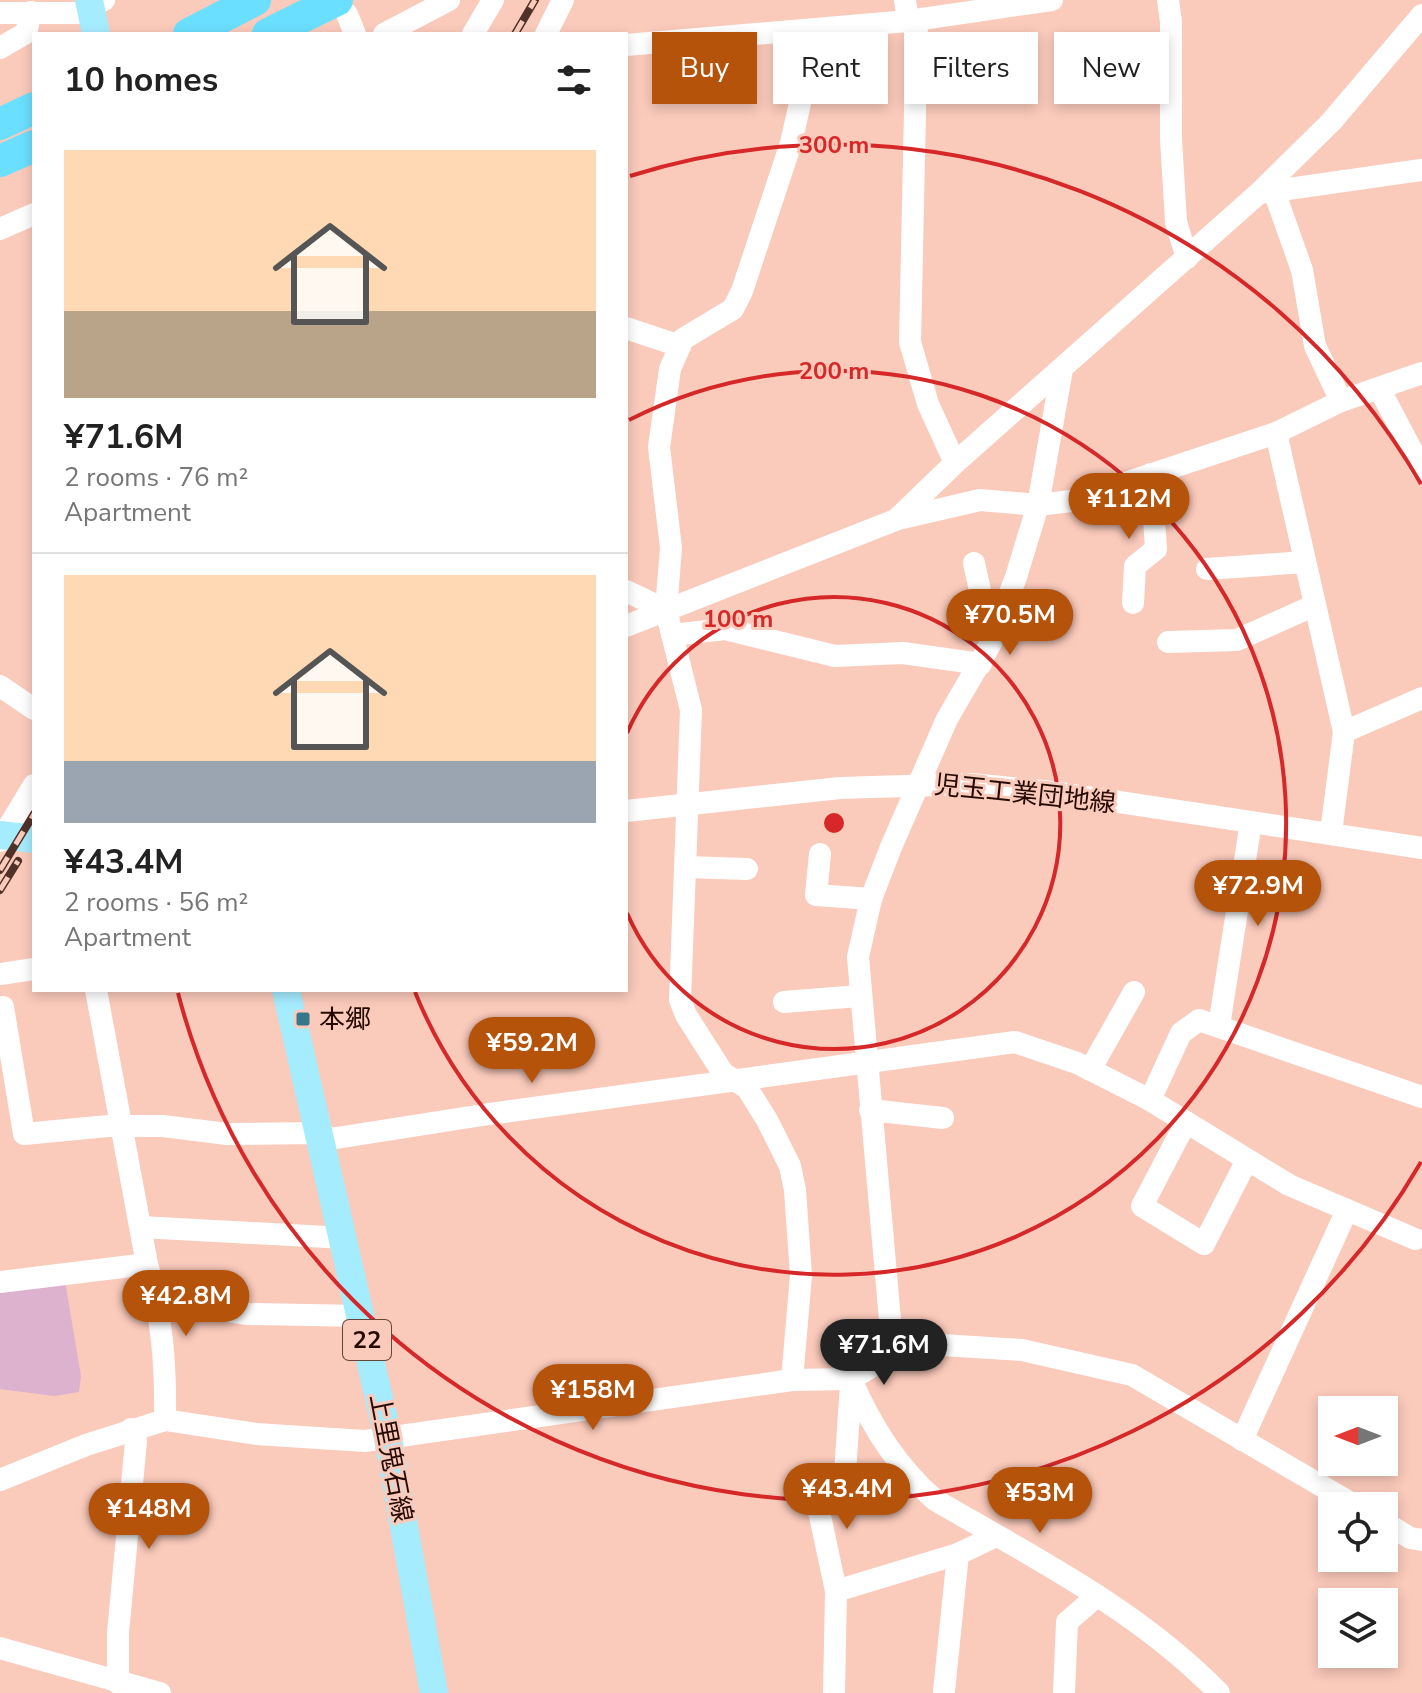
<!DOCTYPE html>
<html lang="en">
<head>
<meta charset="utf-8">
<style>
  body { margin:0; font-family:"Nunito Sans","Noto Sans JP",sans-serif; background:#f2f2f2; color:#222; height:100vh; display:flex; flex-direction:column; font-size:30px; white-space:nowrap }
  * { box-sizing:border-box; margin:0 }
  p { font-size:26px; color:#767676 }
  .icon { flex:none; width:44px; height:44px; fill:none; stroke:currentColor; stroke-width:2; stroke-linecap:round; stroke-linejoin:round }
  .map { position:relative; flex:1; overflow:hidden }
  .drawer { position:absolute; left:32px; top:32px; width:596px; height:960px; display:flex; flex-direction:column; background:#fff; border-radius:0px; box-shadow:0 4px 12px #0003 }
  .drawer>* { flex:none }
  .banner { position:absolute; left:652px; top:32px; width:650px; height:72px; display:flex; gap:16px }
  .needle { width:52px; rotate:270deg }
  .controls { position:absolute; left:1318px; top:1396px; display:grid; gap:16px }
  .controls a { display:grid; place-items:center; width:80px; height:80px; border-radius:0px; background:#fff; box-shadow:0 4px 12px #0003; font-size:40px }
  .price { position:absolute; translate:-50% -68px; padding:0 18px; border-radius:28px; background:#b45309; color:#fff; font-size:26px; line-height:52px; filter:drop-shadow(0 2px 4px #0008) }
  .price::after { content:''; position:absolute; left:50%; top:48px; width:24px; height:18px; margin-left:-12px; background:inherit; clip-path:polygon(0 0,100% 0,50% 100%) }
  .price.active { background:#222; color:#fff }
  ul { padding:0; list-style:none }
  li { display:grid; align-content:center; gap:16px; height:424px; padding:0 32px }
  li+li { border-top:2px solid #e0e0e0 }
  li span { display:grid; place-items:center; height:248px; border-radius:0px; color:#555 }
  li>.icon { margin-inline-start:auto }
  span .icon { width:144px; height:144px; fill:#fffc; stroke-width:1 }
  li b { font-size:34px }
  h2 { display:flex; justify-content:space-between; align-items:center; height:96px; padding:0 32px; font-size:34px }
  .pill { padding:0 28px; border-radius:0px; background:#fff; box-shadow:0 4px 12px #0003; font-size:28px; line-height:72px }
  .pill.active { background:#b45309; color:#fff }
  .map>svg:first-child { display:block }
  .green { fill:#ddb2cf }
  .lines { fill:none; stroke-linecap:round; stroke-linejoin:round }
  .minor { stroke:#fff; stroke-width:22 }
  .major { stroke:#a6ecff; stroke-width:28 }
  .highway { stroke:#6bdfff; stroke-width:32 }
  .rail-casing { stroke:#513229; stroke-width:8 }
  .rail { stroke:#facabb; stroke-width:5; stroke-dasharray:15; stroke-linecap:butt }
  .ring { fill:none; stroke:#d62828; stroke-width:4 }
  .poi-dot { fill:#36788a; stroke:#facabb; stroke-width:3 }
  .labels { text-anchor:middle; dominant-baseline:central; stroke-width:6; stroke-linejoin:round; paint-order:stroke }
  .shield { fill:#facabb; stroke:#65443a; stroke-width:2 }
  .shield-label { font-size:24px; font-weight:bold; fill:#250a03 }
  .street-label { font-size:26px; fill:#250a03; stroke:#facabb }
  .poi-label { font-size:26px; fill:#250a03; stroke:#facabb; text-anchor:start }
  .centre { fill:#d62828; stroke:#facabb; stroke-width:4 }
  .ring-label { font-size:24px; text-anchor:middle; font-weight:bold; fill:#d62828; stroke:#facabb; stroke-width:6; stroke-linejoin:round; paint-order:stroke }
</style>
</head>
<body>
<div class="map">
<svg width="1422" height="1693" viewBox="0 0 1422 1693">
  <rect width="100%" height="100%" fill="#facabb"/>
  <path class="green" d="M65,1281l16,95 -2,16 -25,4 -54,-7v-99z"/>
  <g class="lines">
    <g class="minor">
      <path d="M905,0l3,21"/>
      <path d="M1168,0l3,22v117l5,83 11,36"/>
      <path d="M0,13h81l23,-13"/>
      <path d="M347,14l8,20"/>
      <path d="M917,20l-7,322 18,62 27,59"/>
      <path d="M384,34l65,-34"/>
      <path d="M473,34l20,-34"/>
      <path d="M546,34l17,-34"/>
      <path d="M626,45l282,-24 144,-21"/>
      <path d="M0,48l26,-15 5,-21"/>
      <path d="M1274,191l28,79 13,76 26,55"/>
      <path d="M1260,193l161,-23"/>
      <path d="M0,229l34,-15"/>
      <path d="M626,328l54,18"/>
      <path d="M1379,388l43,82"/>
      <path d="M1276,433l68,299 -13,101"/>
      <path d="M898,518l57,-55 304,-270 72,-71 91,-107"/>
      <path d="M974,563l17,79"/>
      <path d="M1207,569l98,-7"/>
      <path d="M626,591l40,19"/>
      <path d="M1133,603l2,-37 21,-17 -5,-75"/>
      <path d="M626,626l272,-107 82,-19 58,5 33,-4 205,-68 65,-32 81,-28"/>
      <path d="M672,635l53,-6 110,27 68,-3 78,11"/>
      <path d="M1168,642l69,-2 78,-35"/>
      <path d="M0,686l34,23"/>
      <path d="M1344,732l78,-34"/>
      <path d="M626,811l214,-23 131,-4 82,8 369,56"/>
      <path d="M0,841l34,-56"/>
      <path d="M820,854l-4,41 55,4"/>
      <path d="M685,867l62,2"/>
      <path d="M0,974l34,-5"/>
      <path d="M96,990l51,274c15,53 19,100 18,156"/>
      <path d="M784,1002l75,-6"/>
      <path d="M3,1007l21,127 84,-8h55l64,8 94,-1 9,6 159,-25 526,-72 62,21 73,37 139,85 126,54"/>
      <path d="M1219,1026l32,-204"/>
      <path d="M1090,1070l44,-78"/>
      <path d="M1150,1100l31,-67 18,-13 223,77"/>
      <path d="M870,1110l73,8"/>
      <path d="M1186,1122l-44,84 62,38 43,-84"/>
      <path d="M141,1227l204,11"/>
      <path d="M0,1282l147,-18"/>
      <path d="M158,1301l90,13 114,2"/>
      <path d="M893,1354l-35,-397 13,-58 20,-52 56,-128 44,-76 25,-66 22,-72 24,-136"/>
      <path d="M851,1379c20,47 46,88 84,121 98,57 205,111 284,193"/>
      <path d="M792,1380l9,-105 -6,-85 -5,-24 -23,-46 -20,-32 -24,-15 -37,-58 -6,-15 11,-290 -25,-100 5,-62 -12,-101 11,-78 13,-30 50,-30 9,-18 49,-148 9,-40 10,-73"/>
      <path d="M1242,1440l105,-230"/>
      <path d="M0,1480l86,-35 79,-25 91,14 109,7 427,-61 59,-1 42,-25 49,-9 80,5 110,25 224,131"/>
      <path d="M1384,1522l26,16 12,2"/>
      <path d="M836,1591l122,-37 38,-18"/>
      <path d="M0,1648l160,45"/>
      <path d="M118,1683v-50l18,-192 -5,-12"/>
      <path d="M944,1691l14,-137"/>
      <path d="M834,1693l2,-102 -17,-80 -1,-25 27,-14 6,-87"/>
      <path d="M1064,1693l3,-71 30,-26"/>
    </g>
    <g class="major">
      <path d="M89,0l7,34"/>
      <path d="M0,835l34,4"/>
      <path d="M286,990l102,448 46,255"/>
    </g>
    <g class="highway">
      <path d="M189,34l66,-34"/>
      <path d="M268,34l69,-34"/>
      <path d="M0,124l34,-16"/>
      <path d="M0,161l34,-15"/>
    </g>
    <g class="rail-casing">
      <g id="rail">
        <path d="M515,34l20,-34"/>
        <path d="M0,870l34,-56"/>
        <path d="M0,890l18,-29"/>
      </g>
    </g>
    <use href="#rail" class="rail"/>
  </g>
  <g class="ring">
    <path d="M627 733A226 226 0 1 1 627 913"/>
    <path d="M629 420A452 452 0 1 1 415 992"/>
    <path d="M1421 1162A678 678 0 0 1 178 993M630 176A678 678 0 0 1 1421 484"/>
  </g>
  <rect class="poi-dot" x="295" y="1011" width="16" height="16" rx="4"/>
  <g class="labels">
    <rect class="shield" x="343" y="1320" width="48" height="40" rx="6"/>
    <g class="shield-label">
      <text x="367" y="1340">22</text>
    </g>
    <g class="street-label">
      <text transform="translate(1025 794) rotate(6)">児玉工業団地線</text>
      <text transform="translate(391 1458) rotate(79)">上里鬼石線</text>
    </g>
    <g class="poi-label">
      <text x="319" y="1019">本郷</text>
    </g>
  </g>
  <circle cx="834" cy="823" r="12" class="centre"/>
  <g class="ring-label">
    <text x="834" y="153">300 m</text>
    <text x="834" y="379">200 m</text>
    <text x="738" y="627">100 m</text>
  </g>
</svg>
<div class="controls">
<a><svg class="needle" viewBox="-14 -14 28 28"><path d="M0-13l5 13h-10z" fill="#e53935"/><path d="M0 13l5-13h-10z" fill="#767676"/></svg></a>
<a><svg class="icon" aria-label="locate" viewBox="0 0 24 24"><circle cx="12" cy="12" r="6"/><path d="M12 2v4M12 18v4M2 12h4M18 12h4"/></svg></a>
<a><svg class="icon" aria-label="layers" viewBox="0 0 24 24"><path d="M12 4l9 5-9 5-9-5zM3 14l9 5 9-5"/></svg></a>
</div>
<b class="price" style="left:1129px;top:541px">¥112M</b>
<b class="price" style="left:1010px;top:657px">¥70.5M</b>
<b class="price" style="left:1258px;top:928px">¥72.9M</b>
<b class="price" style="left:532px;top:1085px">¥59.2M</b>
<b class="price" style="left:186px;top:1338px">¥42.8M</b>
<b class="price active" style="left:884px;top:1387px">¥71.6M</b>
<b class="price" style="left:593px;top:1432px">¥158M</b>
<b class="price" style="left:847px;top:1531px">¥43.4M</b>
<b class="price" style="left:1040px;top:1535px">¥53M</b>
<b class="price" style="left:149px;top:1551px">¥148M</b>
<div class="banner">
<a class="pill active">Buy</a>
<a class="pill">Rent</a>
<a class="pill">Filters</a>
<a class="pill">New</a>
</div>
<section class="drawer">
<h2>10 homes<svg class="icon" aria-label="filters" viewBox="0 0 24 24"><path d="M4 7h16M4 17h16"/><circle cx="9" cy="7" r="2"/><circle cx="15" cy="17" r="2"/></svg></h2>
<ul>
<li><span style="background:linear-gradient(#ffd9b3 65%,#b9a48a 0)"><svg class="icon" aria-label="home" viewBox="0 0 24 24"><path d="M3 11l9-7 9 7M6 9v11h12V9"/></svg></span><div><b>¥71.6M</b><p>2 rooms · 76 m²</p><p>Apartment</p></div></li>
<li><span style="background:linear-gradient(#ffd9b3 75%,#9aa5b1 0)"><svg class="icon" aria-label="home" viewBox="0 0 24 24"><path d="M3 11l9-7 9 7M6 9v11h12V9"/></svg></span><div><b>¥43.4M</b><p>2 rooms · 56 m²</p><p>Apartment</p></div></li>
</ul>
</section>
</div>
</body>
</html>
